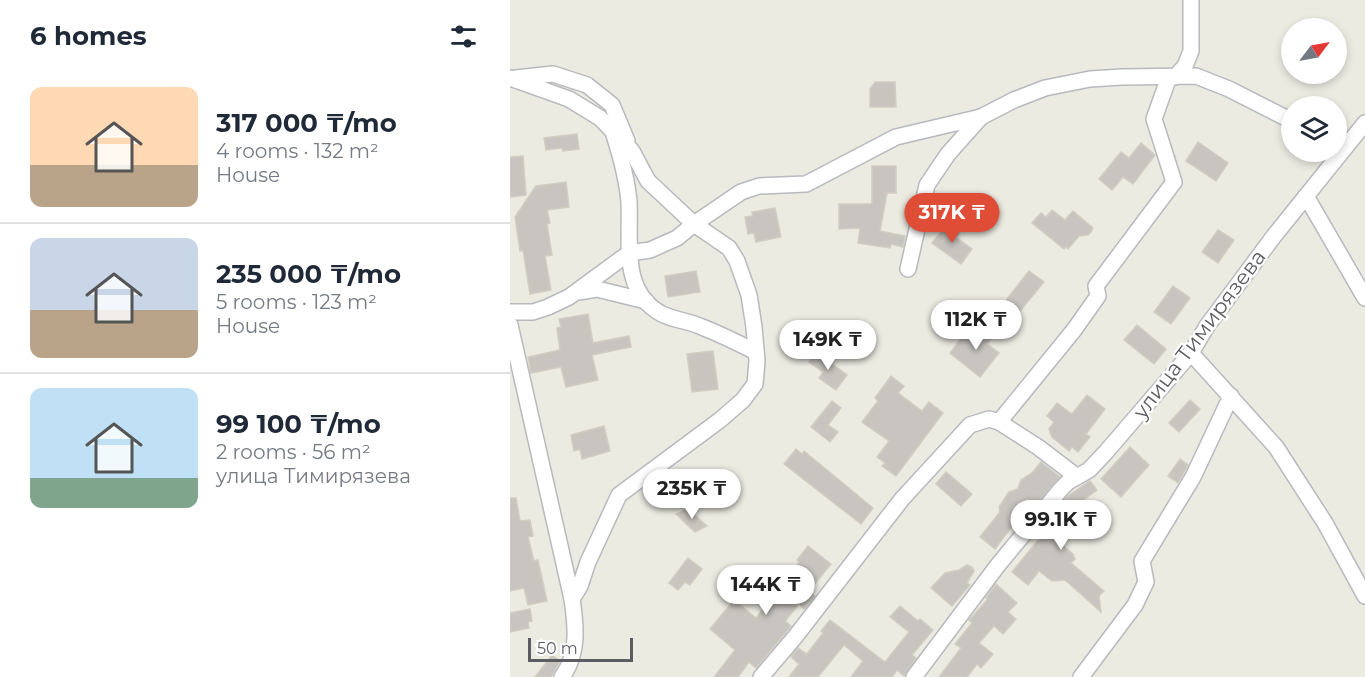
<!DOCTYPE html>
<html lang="en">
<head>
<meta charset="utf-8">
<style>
  body { margin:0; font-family:Montserrat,sans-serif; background:#f2f2f3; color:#1f2937; height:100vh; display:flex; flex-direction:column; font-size:22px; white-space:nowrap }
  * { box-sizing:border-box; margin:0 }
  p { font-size:20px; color:#747a83 }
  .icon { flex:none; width:33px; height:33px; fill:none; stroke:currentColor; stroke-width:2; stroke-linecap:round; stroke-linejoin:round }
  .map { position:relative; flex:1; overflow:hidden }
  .side { display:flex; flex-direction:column; background:#fff; width:510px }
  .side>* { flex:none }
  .needle { width:39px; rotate:58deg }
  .tools { position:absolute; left:771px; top:18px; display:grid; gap:12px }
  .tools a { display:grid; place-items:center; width:66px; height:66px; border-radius:50%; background:#fff; box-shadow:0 3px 9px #0003; font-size:30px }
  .scale { position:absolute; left:18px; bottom:15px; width:105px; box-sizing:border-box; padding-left:6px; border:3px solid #5b5d62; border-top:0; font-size:16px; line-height:21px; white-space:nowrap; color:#5b5d62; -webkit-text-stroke:4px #fff; paint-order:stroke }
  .price { position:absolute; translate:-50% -51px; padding:0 14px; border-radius:21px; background:#fff; color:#222; font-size:20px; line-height:39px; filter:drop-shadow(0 2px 3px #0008) }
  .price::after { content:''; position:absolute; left:50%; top:36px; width:18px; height:14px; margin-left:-9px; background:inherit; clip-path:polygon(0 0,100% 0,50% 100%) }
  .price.current { background:#df4d36; color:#fff }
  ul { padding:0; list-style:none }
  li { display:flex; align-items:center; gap:18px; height:150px; padding:0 30px }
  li+li { border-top:2px solid #e0e1e3 }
  li span { display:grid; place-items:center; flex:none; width:168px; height:120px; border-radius:12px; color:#555 }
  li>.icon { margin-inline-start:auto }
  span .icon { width:72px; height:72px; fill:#fffc; stroke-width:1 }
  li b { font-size:26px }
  h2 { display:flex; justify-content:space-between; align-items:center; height:72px; padding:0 30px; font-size:26px }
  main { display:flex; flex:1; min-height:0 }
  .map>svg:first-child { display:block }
  .building { fill:#c8c5c0; stroke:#d1cdc1; stroke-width:1.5 }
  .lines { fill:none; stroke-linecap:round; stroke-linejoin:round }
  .minor-casing { stroke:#b8b9be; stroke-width:18 }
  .minor { stroke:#fff; stroke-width:15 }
  .labels { text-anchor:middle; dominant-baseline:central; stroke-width:4.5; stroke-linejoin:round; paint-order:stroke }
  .street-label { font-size:21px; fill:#5b5d62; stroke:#fff }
</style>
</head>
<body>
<main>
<section class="side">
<h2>6 homes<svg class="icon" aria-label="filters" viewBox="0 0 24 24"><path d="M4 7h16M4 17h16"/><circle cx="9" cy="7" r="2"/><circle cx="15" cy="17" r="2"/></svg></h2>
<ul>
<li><span style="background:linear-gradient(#ffd9b3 65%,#b9a48a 0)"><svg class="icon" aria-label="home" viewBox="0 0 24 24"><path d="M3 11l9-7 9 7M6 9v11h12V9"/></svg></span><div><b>317 000 ₸/mo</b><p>4 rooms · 132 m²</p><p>House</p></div></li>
<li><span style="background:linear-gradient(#c9d6e8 60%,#b9a48a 0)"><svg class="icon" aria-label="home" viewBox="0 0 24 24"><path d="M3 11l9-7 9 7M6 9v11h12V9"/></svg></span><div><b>235 000 ₸/mo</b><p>5 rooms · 123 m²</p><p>House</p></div></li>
<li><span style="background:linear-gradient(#bfe0f5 75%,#7fa58c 0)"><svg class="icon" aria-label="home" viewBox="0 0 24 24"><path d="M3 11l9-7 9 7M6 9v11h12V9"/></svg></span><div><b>99 100 ₸/mo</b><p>2 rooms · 56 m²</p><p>улица Тимирязева</p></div></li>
</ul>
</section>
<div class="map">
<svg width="855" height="677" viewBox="0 0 855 677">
  <rect width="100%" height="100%" fill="#ecebe2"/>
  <g class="building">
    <path d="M365,82h20l1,25h-26v-18z"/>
    <path d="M67,134l2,15 -16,2 -1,-3 -16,2 -2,-12z"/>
    <path d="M688,142l30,21 -12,18 -30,-20z"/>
    <path d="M631,143l14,12 -22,29 -10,-7 -11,13 -13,-11 22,-27 8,6z"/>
    <path d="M13,156l3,39 -16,2v-40z"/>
    <path d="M362,166h24v27h-9l-7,38 25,5 -2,11 -12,-3 -1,4 -32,-5 2,-15 -21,1v-25h33z"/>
    <path d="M56,182l3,25 -22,3 3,13 -3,1 5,31 -7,1 6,34 -21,4 -7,-44 -3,1 -5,-34 21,-31z"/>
    <path d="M265,208l6,29 -25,5 -2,-9 -6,1 -3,-17 8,-1 -1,-4z"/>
    <path d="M542,210l13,10 8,-9 20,17 -2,4 -3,3 -9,1 -11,13 -2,-2 -2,2 -32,-26 9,-10 5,4z"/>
    <path d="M437,224l12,9 -3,4 16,12 -11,15 -29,-21z"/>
    <path d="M708,230l16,10 -16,23 -16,-11z"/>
    <path d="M186,271l4,21 -32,5 -3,-21z"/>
    <path d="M519,271l15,11 -27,33 -7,3 -11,-9z"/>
    <path d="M663,286l17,12 -19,26 -17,-12z"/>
    <path d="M78,314l5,29 36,-7 2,11 -39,8 6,25 -32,7 -5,-20 -30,6 -3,-16 32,-7 -3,-22 4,-1 -2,-8z"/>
    <path d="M627,325l29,24 -12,15 -30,-24z"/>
    <path d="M465,326l6,5 2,-4 11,8 -7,9 12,9 -19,24 -30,-24 15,-20 3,2z"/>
    <path d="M203,351l5,38 -26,3 -5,-38z"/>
    <path d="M306,352l31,23 -11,15 -17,-12 4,-6 -14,-10z"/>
    <path d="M381,376l13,10 -6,7 24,18 7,-9 14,11 -47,63 -14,-10 3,-3 -8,-6 12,-16 -27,-19 16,-21 -3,-3z"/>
    <path d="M577,395l18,14 -19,25 4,3 -12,15 -6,-5 -3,4 -17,-14 -3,-8 5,-7 -7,-6 10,-13 15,11z"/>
    <path d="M680,400l10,9 -21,23 -10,-9z"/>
    <path d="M322,401l9,7 -13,17 10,7 -8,10 -19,-15z"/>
    <path d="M94,426l6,25 -28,8 -2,-10 -6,2 -3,-16z"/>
    <path d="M620,447l19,18 -28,32 -20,-18z"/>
    <path d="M286,449l6,5 2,-3 69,57 -12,16 -77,-60z"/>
    <path d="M670,459l8,6 -10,18 -10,-7z"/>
    <path d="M531,462l19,15 -41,47 -3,-3 -21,28 -15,-12 20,-25 -1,-5 10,-15 9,-3 3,-9 11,-7z"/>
    <path d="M436,472l26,22 -11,12 -25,-22z"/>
    <path d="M580,481l7,9 -22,16 10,8 -24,30 12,10 2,5 -4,4 33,28 -5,5 2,16 -36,-32 -13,1 -13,-10 -11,14 -16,-13 53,-65 -4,-3 7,-8z"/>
    <path d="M0,498h6l4,23 10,-1 3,16 -5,1 6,24 4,-1 9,41 -19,4 -4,-17 -14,3z"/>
    <path d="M178,509l19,17 -12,6 -19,-18z"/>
    <path d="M298,546l23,18 -22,27 6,5 -11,13 -5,-5 -14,17 6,5 -35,42 -7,-6 -11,15h-24l21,-27 -25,-21 24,-29 22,18 13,-16 -24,-20 10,-12 29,25 19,-24 -6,-6 2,-3 -2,-2z"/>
    <path d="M178,558l14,11 -12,16 -5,-3 -7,8 -9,-7z"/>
    <path d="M457,565l5,2 2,4 -7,12 3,2 -18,21 -21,-18 14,-15 14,-3z"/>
    <path d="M486,584l21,19 -9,9 8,7 -13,15 -9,-8 -15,17 14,11 -12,14 -4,-4 -10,13h-28l22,-29 -6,-4 17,-21 -3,-3 19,-21 -2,-1z"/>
    <path d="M390,606l18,15 2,-2 13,11 -21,25 4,3 -12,18 -7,-6 -5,7h-41l12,-16 -19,-16 -26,32h-29l10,-13 -8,-7 7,-9 9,6 16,-21 -2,-2 9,-11 55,42 24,-30 -19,-15z"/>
    <path d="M20,609l2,12 -4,1 1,6 -19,4v-19z"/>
    <path d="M42,655l8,6 -9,16h-16z"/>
  </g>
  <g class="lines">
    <g class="minor-casing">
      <g id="minor">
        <path d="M665,77l10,-11 6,-15v-51"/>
        <path d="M0,78l59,21 31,19 32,33 16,30 46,43 35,24 8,13 12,34 5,32 3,34 -2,23 -12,16 -23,20 -101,75 -31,67 -8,24 -8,13"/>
        <path d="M6,78l37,-4 34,11 25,20 15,36"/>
        <path d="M104,135c7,22 13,43 15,67 2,39 -9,90 33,112 12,6 27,7 40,13 18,7 36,16 54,25"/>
        <path d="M796,196l59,102"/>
        <path d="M398,269l19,-84 21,-31 33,-37"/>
        <path d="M68,292l19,-3 49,12"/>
        <path d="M0,312h23l15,-5 21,-10 60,-44 21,-3 27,-12 17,-14 47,-32 18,-6 47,-2 90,-47 85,-20 33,-17 31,-12 45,-9 32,-2 74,-1 33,13 63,32"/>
        <path d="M0,325l62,274c4,27 7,55 -10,78"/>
        <path d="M681,353l85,94 49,76 40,73"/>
        <path d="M489,422l75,-92 24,-34 -2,-10 78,-104 -20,-63 15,-42"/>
        <path d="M251,677l34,-40 107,-138 68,-74 19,-6 10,3 39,25 38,29"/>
        <path d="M404,677l84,-112 63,-76 7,-7 21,-12 17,-18 85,-99 16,-27 67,-90 91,-113"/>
        <path d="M571,677l54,-72 11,-23 -4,-21 51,-84 38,-81"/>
      </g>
    </g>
    <use href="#minor" class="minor"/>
  </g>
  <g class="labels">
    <g class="street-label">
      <text transform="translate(689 334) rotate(-53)">улица Тимирязева</text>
    </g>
  </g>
</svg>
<div class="tools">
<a><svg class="needle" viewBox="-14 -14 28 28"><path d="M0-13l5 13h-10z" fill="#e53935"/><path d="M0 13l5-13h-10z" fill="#747a83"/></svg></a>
<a><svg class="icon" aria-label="layers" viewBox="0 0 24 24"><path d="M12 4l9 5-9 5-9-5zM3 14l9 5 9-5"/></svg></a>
</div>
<div class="scale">50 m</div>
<b class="price current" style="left:442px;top:244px">317K ₸</b>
<b class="price" style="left:466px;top:351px">112K ₸</b>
<b class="price" style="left:318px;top:371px">149K ₸</b>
<b class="price" style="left:182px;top:520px">235K ₸</b>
<b class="price" style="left:551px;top:551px">99.1K ₸</b>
<b class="price" style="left:256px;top:616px">144K ₸</b>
</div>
</main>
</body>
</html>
